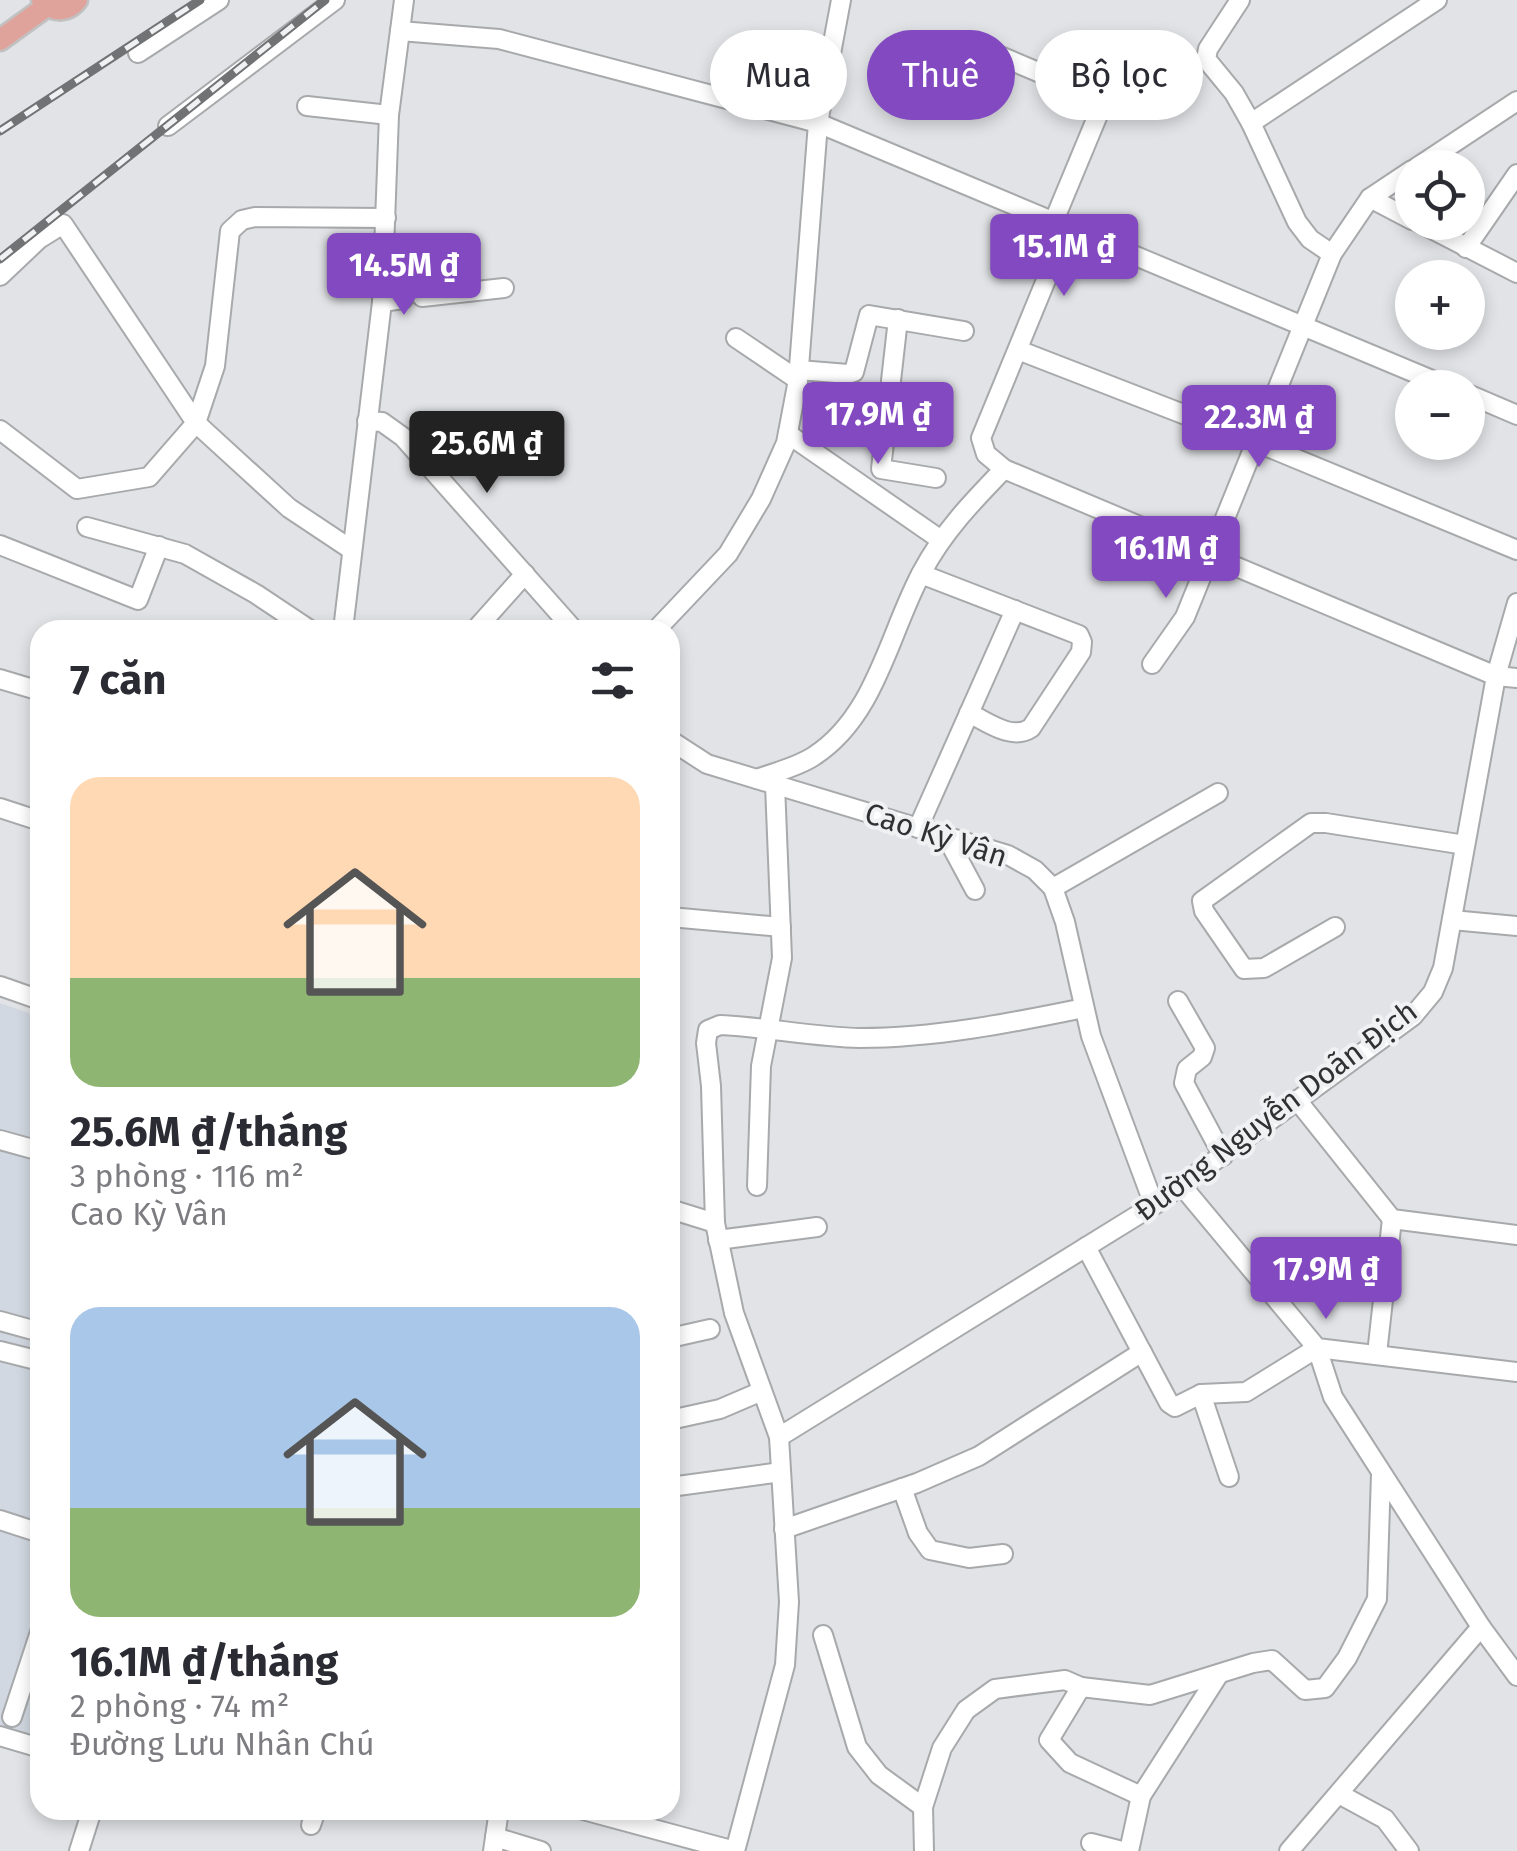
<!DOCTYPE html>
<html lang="vi">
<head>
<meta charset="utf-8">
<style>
  body { margin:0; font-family:"Fira Sans",sans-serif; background:#f2f2f3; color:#2b2b33; height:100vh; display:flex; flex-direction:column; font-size:38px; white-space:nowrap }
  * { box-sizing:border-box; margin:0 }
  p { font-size:32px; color:#7c7c81 }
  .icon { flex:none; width:55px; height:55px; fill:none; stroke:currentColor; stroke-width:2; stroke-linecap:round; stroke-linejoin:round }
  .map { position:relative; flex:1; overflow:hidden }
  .sheet { position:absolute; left:30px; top:620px; width:650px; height:1200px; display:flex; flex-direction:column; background:#fff; border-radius:30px; box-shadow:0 5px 15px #0003 }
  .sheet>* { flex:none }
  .top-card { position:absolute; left:710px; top:30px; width:655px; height:90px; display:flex; gap:20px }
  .controls { position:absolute; left:1395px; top:150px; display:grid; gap:20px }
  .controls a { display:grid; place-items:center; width:90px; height:90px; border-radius:50%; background:#fff; box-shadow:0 5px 15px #0003; font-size:50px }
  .price { position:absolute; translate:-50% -85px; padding:0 22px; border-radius:10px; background:#8249c0; color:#fff; font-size:32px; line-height:65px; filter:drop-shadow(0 2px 5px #0008) }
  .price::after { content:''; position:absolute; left:50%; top:60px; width:30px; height:22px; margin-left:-15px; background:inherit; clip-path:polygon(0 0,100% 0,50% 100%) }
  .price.active { background:#222; color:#fff }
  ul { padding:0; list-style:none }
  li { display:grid; align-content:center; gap:20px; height:530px; padding:0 40px }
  li span { display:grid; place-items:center; height:310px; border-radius:30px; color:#555 }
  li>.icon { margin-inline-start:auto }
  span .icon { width:180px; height:180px; fill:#fffc; stroke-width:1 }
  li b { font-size:42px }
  h2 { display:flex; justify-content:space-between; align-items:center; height:120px; padding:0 40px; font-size:42px }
  .chip { padding:0 35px; border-radius:45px; background:#fff; box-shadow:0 5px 15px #0003; font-size:35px; line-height:90px }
  .chip.active { background:#8249c0; color:#fff }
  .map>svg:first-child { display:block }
  .built { fill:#d1d8e1 }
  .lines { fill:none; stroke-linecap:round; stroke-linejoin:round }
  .minor-casing { stroke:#a7a9ab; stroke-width:22 }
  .major-casing { stroke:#c1c1c2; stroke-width:25 }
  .minor { stroke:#fff; stroke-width:18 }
  .major { stroke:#e0a39c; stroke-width:20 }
  .rail-casing { stroke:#717274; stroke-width:9 }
  .rail { stroke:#eff1f3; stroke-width:5; stroke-dasharray:15; stroke-linecap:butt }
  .labels { text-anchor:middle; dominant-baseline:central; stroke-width:8; stroke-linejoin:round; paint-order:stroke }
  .street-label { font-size:30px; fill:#303132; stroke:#eff1f3 }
</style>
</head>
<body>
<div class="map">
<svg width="1517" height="1851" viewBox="0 0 1517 1851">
  <rect width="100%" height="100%" fill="#e2e3e6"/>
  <path class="built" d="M0,1003l40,14v724l-40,-12z"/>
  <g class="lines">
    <g class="minor-casing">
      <g id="minor">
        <path d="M1240,0l-32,49 -2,10 28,34 17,30 46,99 13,17 22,15"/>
        <path d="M400,31l99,8 319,84 633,265"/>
        <path d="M138,53l81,-53"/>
        <path d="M952,81l13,-32 9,-4 121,51 5,14 -47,113"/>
        <path d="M307,106l82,9"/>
        <path d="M1251,123l186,-123"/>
        <path d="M168,126l167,-126"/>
        <path d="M1416,168l101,-67"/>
        <path d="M1370,198l42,22"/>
        <path d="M1418,222l99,51"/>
        <path d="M1067,229l-86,209 5,16 18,15 492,207 21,2"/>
        <path d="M1466,248l51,-74"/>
        <path d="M0,276l39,-37 24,-15 133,199 19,-57 15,-135 12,-11 13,-3 131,1"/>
        <path d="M422,297l82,-9"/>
        <path d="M382,302l21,-3"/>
        <path d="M898,319l-17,150 55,9"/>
        <path d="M736,338l62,42"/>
        <path d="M1018,350l240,93 259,107"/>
        <path d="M799,370l49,4 6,-2 15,-57 95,16"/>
        <path d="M1468,394l49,21"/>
        <path d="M367,421l15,1 21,15 171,193"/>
        <path d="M0,430l77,59 72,-12 47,-54 93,85 63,42"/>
        <path d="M788,434l153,106"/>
        <path d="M87,527l98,27 71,40 54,36"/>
        <path d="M0,545l138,55 21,-54"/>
        <path d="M921,574l158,61 3,7 -1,10 -50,76c-19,13 -44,-6 -62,-15"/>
        <path d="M343,630l39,-328 7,-187 15,-115"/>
        <path d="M475,630l50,-56"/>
        <path d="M656,630l72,-76 33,-55 25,-56 12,-63 20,-257 23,-123"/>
        <path d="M1152,664l33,-47 147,-363 38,-56 42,-28"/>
        <path d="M0,679l40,12"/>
        <path d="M670,740l37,24 301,91 27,15 18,18 12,34 26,114 63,169"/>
        <path d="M757,779c18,-7 41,-12 57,-23 62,-40 75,-123 108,-184 21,-40 51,-71 82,-103"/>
        <path d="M0,808l40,13"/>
        <path d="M918,828l97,-218"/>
        <path d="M946,836l29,54"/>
        <path d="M1053,888l165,-95"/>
        <path d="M670,917l111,10"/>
        <path d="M1452,920l65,6"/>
        <path d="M1335,927l-71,41 -20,1 -40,-58 -2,-10 109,-78h15l139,22"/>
        <path d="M0,986l40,14"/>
        <path d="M1178,1001l27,47 -3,9 -15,12 -3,14 39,73"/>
        <path d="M1297,1100l95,119 125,16"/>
        <path d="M0,1140l40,11"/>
        <path d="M757,1186l4,-120 21,-108 -7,-173"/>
        <path d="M1182,1186l135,162 200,24"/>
        <path d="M715,1223l-4,-137 -5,-43 2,-13 12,-5c46,2 93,12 140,13 74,0 151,-15 224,-30"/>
        <path d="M718,1240l99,-13"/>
        <path d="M1086,1247l83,156 6,4 26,-13 45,-2 71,-44 16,49 148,230 36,49"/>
        <path d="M0,1321l40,11"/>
        <path d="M670,1338l40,-9"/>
        <path d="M0,1351l40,10"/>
        <path d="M1377,1354l15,-135"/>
        <path d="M1201,1394l28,83"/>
        <path d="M670,1420l50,-11 42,-18"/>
        <path d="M779,1437l375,-232 259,-189 20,-24 10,-24 53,-292 21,-73"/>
        <path d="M670,1487l111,-15"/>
        <path d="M902,1488l16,45 12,17 39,8 34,-4"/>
        <path d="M0,1520l40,13"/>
        <path d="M784,1529l133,-46 62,-27 163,-104"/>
        <path d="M823,1635l34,112 22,28 44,32"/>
        <path d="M12,1717l28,-85"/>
        <path d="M0,1736l40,12"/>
        <path d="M1339,1794l46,25 24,32"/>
        <path d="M1141,1796l-71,-33 -21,-23 32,-53 69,8 103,-32 19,-3 33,30 20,-2 22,-30 30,-59 4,-125"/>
        <path d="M583,1810l152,41 50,-186 4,-63 -10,-165 -45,-124 -19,-90 -45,-14"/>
        <path d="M311,1825l5,-15"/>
        <path d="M495,1837l46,14"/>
        <path d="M1091,1843l31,8"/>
        <path d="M79,1851l13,-41"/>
        <path d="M493,1851l6,-41"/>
        <path d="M924,1851l-1,-44 19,-59 24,-38 29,-21 70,-9 16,7"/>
        <path d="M1129,1851l12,-55 78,-122"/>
        <path d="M1289,1851l192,-224"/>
      </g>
    </g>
    <g class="major-casing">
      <g id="major">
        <path d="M42,0c10,12 25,13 35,0"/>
        <path d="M0,40l47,-34"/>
      </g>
    </g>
    <use href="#minor" class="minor"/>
    <use href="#major" class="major"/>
    <g class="rail-casing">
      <g id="rail">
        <path d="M0,131l200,-131"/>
        <path d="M0,259l325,-259"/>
      </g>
    </g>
    <use href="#rail" class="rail"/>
  </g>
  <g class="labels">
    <g class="street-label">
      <text transform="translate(936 835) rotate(18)">Cao Kỳ Vân</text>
      <text transform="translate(1276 1111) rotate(-37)">Đường Nguyễn Doãn Địch</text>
    </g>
  </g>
</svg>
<div class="controls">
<a><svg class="icon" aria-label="locate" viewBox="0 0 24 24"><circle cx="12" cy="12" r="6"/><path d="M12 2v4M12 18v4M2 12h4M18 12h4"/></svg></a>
<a>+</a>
<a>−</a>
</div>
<b class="price" style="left:1064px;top:299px">15.1M ₫</b>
<b class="price" style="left:404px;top:318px">14.5M ₫</b>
<b class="price" style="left:878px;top:467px">17.9M ₫</b>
<b class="price" style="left:1259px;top:470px">22.3M ₫</b>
<b class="price active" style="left:487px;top:496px">25.6M ₫</b>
<b class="price" style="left:1166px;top:601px">16.1M ₫</b>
<b class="price" style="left:1326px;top:1322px">17.9M ₫</b>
<div class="top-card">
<a class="chip">Mua</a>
<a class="chip active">Thuê</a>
<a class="chip">Bộ lọc</a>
</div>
<section class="sheet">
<h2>7 căn<svg class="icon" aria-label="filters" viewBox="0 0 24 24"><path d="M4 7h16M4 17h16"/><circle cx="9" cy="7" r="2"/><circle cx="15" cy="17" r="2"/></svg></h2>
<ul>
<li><span style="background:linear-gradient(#ffd9b3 65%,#8fb573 0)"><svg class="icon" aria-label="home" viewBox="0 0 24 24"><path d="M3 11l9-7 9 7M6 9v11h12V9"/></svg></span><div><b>25.6M ₫/tháng</b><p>3 phòng · 116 m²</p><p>Cao Kỳ Vân</p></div></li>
<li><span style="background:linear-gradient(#a9c7e8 65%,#8fb573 0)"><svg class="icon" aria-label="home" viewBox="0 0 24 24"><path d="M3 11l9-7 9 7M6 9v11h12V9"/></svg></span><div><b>16.1M ₫/tháng</b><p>2 phòng · 74 m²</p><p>Đường Lưu Nhân Chú</p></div></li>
</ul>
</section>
</div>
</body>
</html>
